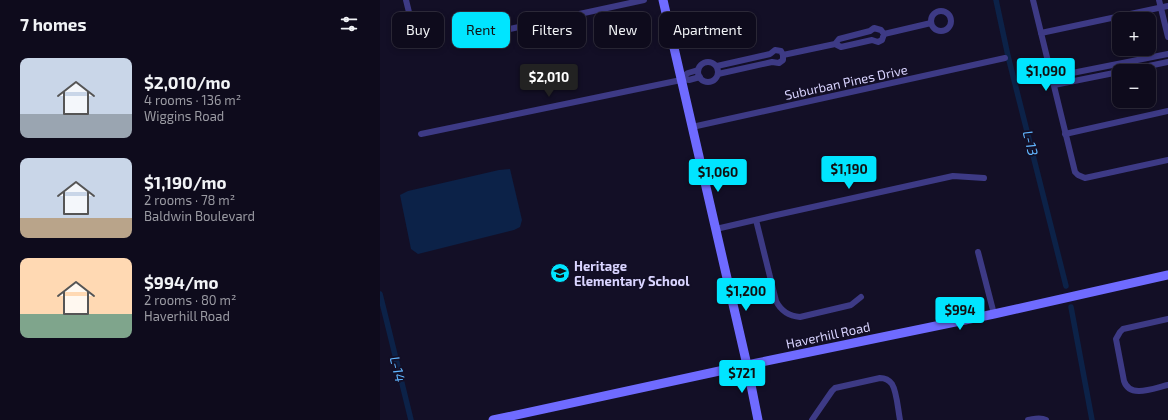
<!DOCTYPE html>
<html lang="en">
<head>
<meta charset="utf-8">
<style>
  body { margin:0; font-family:"Exo 2",sans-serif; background:#1c1929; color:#f1f3f6; height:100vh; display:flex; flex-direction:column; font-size:15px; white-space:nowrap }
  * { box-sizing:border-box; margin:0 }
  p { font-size:13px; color:#9b9ba3 }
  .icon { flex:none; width:22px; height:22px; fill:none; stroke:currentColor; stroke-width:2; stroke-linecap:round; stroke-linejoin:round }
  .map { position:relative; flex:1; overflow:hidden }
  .drawer { display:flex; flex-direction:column; background:#0e0b1c; width:380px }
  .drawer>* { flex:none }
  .hud { position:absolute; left:12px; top:12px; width:380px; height:36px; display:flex; gap:8px }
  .controls { position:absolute; left:732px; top:12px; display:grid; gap:8px }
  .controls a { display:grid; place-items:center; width:44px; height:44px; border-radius:8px; background:#0e0b1c; box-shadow:0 2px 6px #0003,0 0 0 1px #2e2b3b; font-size:20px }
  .price { position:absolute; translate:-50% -34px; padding:0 9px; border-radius:4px; background:#00e5ff; color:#111; font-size:13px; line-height:26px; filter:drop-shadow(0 1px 2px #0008) }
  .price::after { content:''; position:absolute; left:50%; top:24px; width:12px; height:9px; margin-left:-6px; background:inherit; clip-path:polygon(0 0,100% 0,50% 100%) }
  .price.current { background:#222; color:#fff }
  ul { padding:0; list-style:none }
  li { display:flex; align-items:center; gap:12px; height:100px; padding:0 20px }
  li span { display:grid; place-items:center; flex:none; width:112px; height:80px; border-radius:8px; color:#555 }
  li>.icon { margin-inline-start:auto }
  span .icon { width:48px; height:48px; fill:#fffc; stroke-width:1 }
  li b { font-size:17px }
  h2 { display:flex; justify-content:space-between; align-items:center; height:48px; padding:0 20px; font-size:17px }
  .chip { padding:0 14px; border-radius:8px; background:#0e0b1c; box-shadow:0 2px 6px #0003,0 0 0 1px #2e2b3b; font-size:14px; line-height:36px }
  .chip.current { background:#00e5ff; color:#111 }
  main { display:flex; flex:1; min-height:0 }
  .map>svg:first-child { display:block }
  .water { fill:#0c2248 }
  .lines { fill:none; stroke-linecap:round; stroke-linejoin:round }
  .canal { stroke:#0c2248; stroke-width:5.5 }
  .street { stroke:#3d3a85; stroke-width:6 }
  .secondary { stroke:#6f6bff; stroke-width:9 }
  .labels { text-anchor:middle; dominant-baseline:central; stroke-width:3.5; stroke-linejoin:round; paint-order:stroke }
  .street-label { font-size:13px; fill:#d9d4ff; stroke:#130f26 }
  .poi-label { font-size:13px; font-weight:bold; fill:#d9d4ff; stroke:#130f26; text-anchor:start }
  .water-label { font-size:14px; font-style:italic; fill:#62b6ff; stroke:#130f26 }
</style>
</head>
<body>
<main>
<section class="drawer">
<h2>7 homes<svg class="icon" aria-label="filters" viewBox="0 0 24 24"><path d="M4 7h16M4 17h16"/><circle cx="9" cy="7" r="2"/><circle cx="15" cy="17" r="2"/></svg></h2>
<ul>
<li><span style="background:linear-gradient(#c9d6e8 70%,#9aa5b1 0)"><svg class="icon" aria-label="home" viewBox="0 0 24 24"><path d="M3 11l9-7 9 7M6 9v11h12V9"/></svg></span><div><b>$2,010/mo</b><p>4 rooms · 136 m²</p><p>Wiggins Road</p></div></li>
<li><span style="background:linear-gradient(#c9d6e8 75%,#b9a48a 0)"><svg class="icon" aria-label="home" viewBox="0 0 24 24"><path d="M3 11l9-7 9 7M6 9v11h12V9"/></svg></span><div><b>$1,190/mo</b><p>2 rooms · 78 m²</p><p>Baldwin Boulevard</p></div></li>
<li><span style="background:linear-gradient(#ffd9b3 70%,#7fa58c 0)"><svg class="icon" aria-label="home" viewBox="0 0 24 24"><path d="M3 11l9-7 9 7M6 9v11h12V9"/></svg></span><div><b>$994/mo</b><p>2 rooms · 80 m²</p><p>Haverhill Road</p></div></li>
</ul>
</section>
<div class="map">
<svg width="788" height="420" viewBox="0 0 788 420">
  <rect width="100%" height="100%" fill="#130f26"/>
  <path class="water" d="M130,169l12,51 -2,7 -6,3 -96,24 -7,-5 -11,-54 8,-4 91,-21z"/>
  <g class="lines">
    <g class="canal">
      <path d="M616,0l12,56 58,230"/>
      <path d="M0,294l31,126"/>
      <path d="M691,307l21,113"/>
    </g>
    <g class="street">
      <path d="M26,0l11,45"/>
      <path d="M653,0l42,172 3,3 7,3 83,-18"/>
      <path d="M779,0l9,37"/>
      <circle cx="561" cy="21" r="10"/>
      <path d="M116,32l148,-32"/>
      <path d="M661,33l127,-27"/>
      <path d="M504,34l47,-11"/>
      <path d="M403,55l52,-11 6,3 31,-7 6,2 4,-2 2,-6 -3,-4 -7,-2 -4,3 -31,8 -4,5"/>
      <circle cx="328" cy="72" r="10"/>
      <path d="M337,66l53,-12 5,-4 6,1 2,4v5l-4,3 -7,-1 -54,12"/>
      <path d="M318,70l-10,3 -7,5 8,2 11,-3"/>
      <path d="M745,71l43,-9"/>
      <path d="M672,77l116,-23"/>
      <path d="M674,85l65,-13"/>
      <path d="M312,127l313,-69"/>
      <path d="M41,134l260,-54"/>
      <path d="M685,134l103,-23"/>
      <path d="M376,220l20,81c5,10 12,15 24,16l51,-12 10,-8"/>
      <path d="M336,229l56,-13 181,-40 31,2"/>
      <path d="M598,252l16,62"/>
      <path d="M788,319l-45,10 -3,3 -4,7 8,42c6,18 30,7 44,4"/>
      <path d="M432,420l20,-29 3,-3 45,-10c5,0 9,2 12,6 5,8 6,26 8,36"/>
      <path d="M648,420c7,-1 12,-3 18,0"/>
    </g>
    <g class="secondary">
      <path d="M283,0l84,365 11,55"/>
      <path d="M113,420l254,-55 247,-51 174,-39"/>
    </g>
  </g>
  <defs>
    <g id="school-disc" transform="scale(1)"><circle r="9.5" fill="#00e5ff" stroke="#130f26"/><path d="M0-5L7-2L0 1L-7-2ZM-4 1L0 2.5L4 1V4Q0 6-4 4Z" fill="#111"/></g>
  </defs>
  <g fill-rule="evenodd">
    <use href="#school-disc" x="180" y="273"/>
  </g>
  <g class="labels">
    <g class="street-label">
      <text transform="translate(466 82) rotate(-12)">Suburban Pines Drive</text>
      <text transform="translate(448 335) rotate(-12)">Haverhill Road</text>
    </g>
    <g class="poi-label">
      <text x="194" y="266">Heritage<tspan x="194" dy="15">Elementary School</tspan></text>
    </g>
    <g class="water-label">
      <text transform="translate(651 143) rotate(76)">L-13</text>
      <text transform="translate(18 369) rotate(76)">L-14</text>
    </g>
  </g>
</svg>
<div class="controls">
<a>+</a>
<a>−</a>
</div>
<b class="price" style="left:666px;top:92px">$1,090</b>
<b class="price current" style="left:169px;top:98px">$2,010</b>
<b class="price" style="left:469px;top:190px">$1,190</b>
<b class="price" style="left:338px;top:193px">$1,060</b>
<b class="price" style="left:366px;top:312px">$1,200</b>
<b class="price" style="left:580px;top:331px">$994</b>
<b class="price" style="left:362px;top:394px">$721</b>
<div class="hud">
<a class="chip">Buy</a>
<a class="chip current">Rent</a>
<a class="chip">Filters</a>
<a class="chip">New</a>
<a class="chip">Apartment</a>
</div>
</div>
</main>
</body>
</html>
